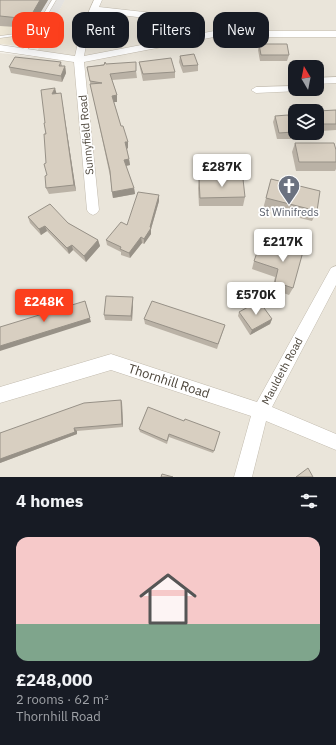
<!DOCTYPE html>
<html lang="en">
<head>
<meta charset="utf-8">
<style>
  body { margin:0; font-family:"IBM Plex Sans",sans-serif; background:#20242c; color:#f1f3f6; height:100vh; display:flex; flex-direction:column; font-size:15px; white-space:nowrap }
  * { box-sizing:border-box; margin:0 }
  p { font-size:13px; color:#9ea1a6 }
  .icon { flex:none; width:22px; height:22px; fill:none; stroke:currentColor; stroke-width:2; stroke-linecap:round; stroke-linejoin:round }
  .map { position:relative; height:477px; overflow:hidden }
  .sheet { display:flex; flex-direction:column; background:#171b24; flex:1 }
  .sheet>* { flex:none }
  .guide { position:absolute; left:12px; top:12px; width:312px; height:36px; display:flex; gap:8px }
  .needle { width:26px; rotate:350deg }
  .buttons { position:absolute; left:288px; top:60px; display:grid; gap:8px }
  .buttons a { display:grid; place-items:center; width:36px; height:36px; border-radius:8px; background:#171b24; box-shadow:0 4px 16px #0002; font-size:20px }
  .price { position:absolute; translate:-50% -34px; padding:0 9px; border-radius:4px; background:#fff; color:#222; font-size:13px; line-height:26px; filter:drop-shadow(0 1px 2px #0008) }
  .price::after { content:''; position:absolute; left:50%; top:24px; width:12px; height:9px; margin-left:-6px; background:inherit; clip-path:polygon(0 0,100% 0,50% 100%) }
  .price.current { background:#fc3f1d; color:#fff }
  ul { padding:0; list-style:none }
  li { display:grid; align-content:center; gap:8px; height:212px; padding:0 16px }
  li span { display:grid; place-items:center; height:124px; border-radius:12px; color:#555 }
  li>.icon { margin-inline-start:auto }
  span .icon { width:72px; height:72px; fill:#fffc; stroke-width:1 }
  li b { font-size:17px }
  h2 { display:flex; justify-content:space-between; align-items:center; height:48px; padding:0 16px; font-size:17px }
  .chip { padding:0 14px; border-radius:12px; background:#171b24; box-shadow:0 4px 16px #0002; font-size:14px; line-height:36px }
  .chip.current { background:#fc3f1d; color:#fff }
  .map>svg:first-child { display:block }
  .residential { fill:#eae5da; fill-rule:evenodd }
  .education { fill:#efe8d6 }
  .parking { fill:#e5e3e0 }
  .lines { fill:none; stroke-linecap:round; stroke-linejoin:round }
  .lane-casing { stroke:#c2bbae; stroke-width:1 }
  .street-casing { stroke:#c2bbae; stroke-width:1 }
  .lane { fill:#fff; fill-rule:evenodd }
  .street { fill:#fff; fill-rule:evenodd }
  .wall { fill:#bab2a6 }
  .shaded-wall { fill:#979187 }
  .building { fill:#d8cfc1; stroke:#979187 }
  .labels { text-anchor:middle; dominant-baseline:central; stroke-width:3.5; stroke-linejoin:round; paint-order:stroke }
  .street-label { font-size:11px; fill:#4b4439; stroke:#fff }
  .worship-label { font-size:11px; fill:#5b616d; stroke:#fff }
  .near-street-label { font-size:13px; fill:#4b4439; stroke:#fff }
</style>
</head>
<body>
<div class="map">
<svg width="336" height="477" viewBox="0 0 336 477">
  <rect width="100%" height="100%" fill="#f6f3ec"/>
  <path class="residential" d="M65,0h271v477h-336v-424l34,4zM295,67h22v22h-22zM295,111h22v22h-22z"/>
  <path class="education" d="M0,0h65l-26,48 -39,-4z"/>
  <path class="parking" d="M48,0h17l-26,48 -18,-2z"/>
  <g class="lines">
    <g class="lane-casing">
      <path id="lane" d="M52,0h4l-30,52 -4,-1 8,-14 -15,-1 -15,2v-2l15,-2 16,1z"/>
    </g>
    <g class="street-casing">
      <g id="street">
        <path d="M94,0h8l-3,7 54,6 4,3 -4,3 -56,-7 -8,17 -5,27 130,-25h122v6h-122l-130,25 15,148 -2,3 -4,2 -4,-2 -2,-3 -13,-148 -74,-11v-6l75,11 6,-27z"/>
        <path d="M336,77v6l-19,1v-6z"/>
        <path d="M295,86v3h5l-1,2 -43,2 -5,-3 5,-3z"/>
        <path d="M336,266v19l-64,122 64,27v16l-70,-29 -14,56h-18l17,-61 -140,-46 -111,33v-16l111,-33 146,48 74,-134z"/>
      </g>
    </g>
    <use href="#lane" class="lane"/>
    <use href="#street" class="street"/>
  </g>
  <g class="wall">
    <path d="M0,0h48l-17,28 -31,-2z"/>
    <path d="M259,44l30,11 -2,6h-27l-2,-11z"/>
    <path d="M180,56l18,9v6l-15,2 -4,-11z"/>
    <path d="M61,62l1,4h3l1,7 -4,9 -51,-9 -2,-6z"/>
    <path d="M139,62l36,10v6l-32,3 -3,-13z"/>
    <path d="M106,64l30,7 1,7 -25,2 5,15v7h-3l7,24 7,16v6l-1,1 3,16 -4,1 8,22 1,6 -22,4 -3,-22 -19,-89 -4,-20z"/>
    <path d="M56,94l6,6 14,91 -27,3 -3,-6 1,-13 -2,-52z"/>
    <path d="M318,111h18v19l-15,1 -4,-11v-6z"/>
    <path d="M275,116l18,16 -2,7h-14l-4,-17z"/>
    <path d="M295,143l41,7v19l-1,2h-39l-4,-19z"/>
    <path d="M199,179l46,18 -2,9h-44l-1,-18z"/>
    <path d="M271,179l46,32 -5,10 -49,-12z"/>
    <path d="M159,195v6l-8,28v5l-7,10 -2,-1 -12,15 -9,-3v-3l-14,-7 -1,-5 21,-15z"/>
    <path d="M28,217l40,6 30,17 2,6 -14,16 -13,-12 -4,4 -22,-23 -6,4 -11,-12z"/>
    <path d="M287,242l6,46 -4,7 -17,-6 3,-12 -23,-8 2,-8 28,-7z"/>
    <path d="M133,297v5l-1,19 -27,-1 -1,-5z"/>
    <path d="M239,312l33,7 -2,5 -20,11 -12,-19z"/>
    <path d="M144,319l81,6 -8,24 -72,-25z"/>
    <path d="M121,400l1,3 1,24 -46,4v3l-77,29v-30z"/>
    <path d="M148,407l66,44 -1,2 -44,-16 -2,7 -27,-12 -1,-3z"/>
  </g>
  <g class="shaded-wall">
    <path d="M40,0h8l-17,28 -2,-9z"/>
    <path d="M65,66l1,7 -4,9 -1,-6z"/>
    <path d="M55,88l2,7 -5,-1z"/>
    <path d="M61,93l1,7 14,91 -2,-6z"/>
    <path d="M117,95v7h-4l-1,-6z"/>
    <path d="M125,142h3v6l-2,1z"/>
    <path d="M129,159l1,6 -5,1 -1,-6z"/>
    <path d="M134,188l1,6 -22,4 -1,-6z"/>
    <path d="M159,195v6l-8,28v5l-7,10v-5l6,-12z"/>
    <path d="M45,226l2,5 -6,4 -2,-6z"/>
    <path d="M141,237l1,6 -12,15 -1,-5z"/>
    <path d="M98,240l2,6 -14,16 -2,-6z"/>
    <path d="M72,245l1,5 -4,4 -2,-6z"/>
    <path d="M133,297v5l-1,19 -1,-5z"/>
    <path d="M85,301l6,21 -91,29v-5z"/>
    <path d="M272,319l-2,5 -20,11 2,-5z"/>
    <path d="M121,400l1,3 1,24 -1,-3z"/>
    <path d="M74,428l3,3v3l-77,29v-4z"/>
  </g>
  <g class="building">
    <path d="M0,0h40l-11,19 -29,-3z"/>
    <path d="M259,44h28l2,11h-28z"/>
    <path d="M194,54l4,11 -15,1 -3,-10z"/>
    <path d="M15,57l46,5 -2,4h6l-4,10 -52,-9z"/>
    <path d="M171,58l4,14 -32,2 -4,-12z"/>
    <path d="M105,62l1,2 30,-2v9l-26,3 7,21 -5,1 9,30h2l5,16h-3l4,17 -5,1 10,28 -22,4 -2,-21 -20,-87 12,-1 -12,-2 -3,-14 17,-2z"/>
    <path d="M55,88l-3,6 9,-1 13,92 -28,3 -1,-12 2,-1 -3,-11 2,-1 -2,-29h2l-2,-11h1l-4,-33z"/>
    <path d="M336,110v14h-13l-5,-13z"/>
    <path d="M288,115l5,17 -14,1 -4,-17z"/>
    <path d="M295,143h39l2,7v12h-37z"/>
    <path d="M199,179h44l2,18 -45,1z"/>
    <path d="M271,179l49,12 -3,20 -51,-13z"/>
    <path d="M138,192l21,3 -9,32 1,1 -7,11 -3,-2 -12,16 -9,-4 1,-2 -15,-7 15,-18 6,3z"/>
    <path d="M50,204l18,19 30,17 -14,16 -12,-11 -5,3 -22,-22 -6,3 -11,-12z"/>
    <path d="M287,242l17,6 -11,40 -18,-6 3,-13 -24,-8 5,-14 24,7z"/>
    <path d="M106,296l27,1 -2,19 -27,-1z"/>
    <path d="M85,301l5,17 -90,28v-19z"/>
    <path d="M152,301l73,24 -7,19 -74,-25z"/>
    <path d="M259,301l13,18 -20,11 -13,-18z"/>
    <path d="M121,400l1,24 -48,4 1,4 -75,27v-26l84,-30z"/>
    <path d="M148,407l36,14 1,-2 35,13 -6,19 -45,-17 -2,7 -28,-12z"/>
    <path d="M308,468l5,9h-17z"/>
    <path d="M162,474l11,3h-12z"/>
  </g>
  <defs>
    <g id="church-pin" transform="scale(1.15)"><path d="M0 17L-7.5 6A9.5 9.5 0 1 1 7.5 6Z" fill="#6b7280" stroke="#fff"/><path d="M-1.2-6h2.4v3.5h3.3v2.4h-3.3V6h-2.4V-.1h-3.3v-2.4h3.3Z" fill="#fff"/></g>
  </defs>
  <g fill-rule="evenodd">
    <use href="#church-pin" x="289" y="186"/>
  </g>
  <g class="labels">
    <g class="street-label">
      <text transform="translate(86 135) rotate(-95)">Sunnyfield Road</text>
      <text transform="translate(282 371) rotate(-62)">Mauldeth Road</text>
    </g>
    <g class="worship-label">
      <text x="289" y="212">St Winifreds</text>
    </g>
    <g class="near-street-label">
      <text transform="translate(169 381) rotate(18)">Thornhill Road</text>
    </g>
  </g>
</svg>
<div class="buttons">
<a><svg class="needle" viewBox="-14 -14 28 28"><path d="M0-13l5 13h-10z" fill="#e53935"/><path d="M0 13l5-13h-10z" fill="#9ea1a6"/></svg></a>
<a><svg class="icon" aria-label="layers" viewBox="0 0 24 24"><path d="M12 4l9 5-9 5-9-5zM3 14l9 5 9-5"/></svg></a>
</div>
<b class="price" style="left:222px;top:188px">£287K</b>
<b class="price" style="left:283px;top:263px">£217K</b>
<b class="price" style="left:256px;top:316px">£570K</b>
<b class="price current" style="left:44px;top:323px">£248K</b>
<div class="guide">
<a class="chip current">Buy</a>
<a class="chip">Rent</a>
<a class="chip">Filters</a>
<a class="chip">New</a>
</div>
</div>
<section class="sheet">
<h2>4 homes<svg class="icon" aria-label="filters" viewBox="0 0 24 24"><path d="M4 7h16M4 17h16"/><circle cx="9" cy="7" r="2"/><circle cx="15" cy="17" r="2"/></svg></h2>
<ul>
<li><span style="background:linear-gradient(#f6c9c9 70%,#7fa58c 0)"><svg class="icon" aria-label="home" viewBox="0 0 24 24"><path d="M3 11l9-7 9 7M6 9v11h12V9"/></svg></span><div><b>£248,000</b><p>2 rooms · 62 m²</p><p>Thornhill Road</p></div></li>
</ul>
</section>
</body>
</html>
